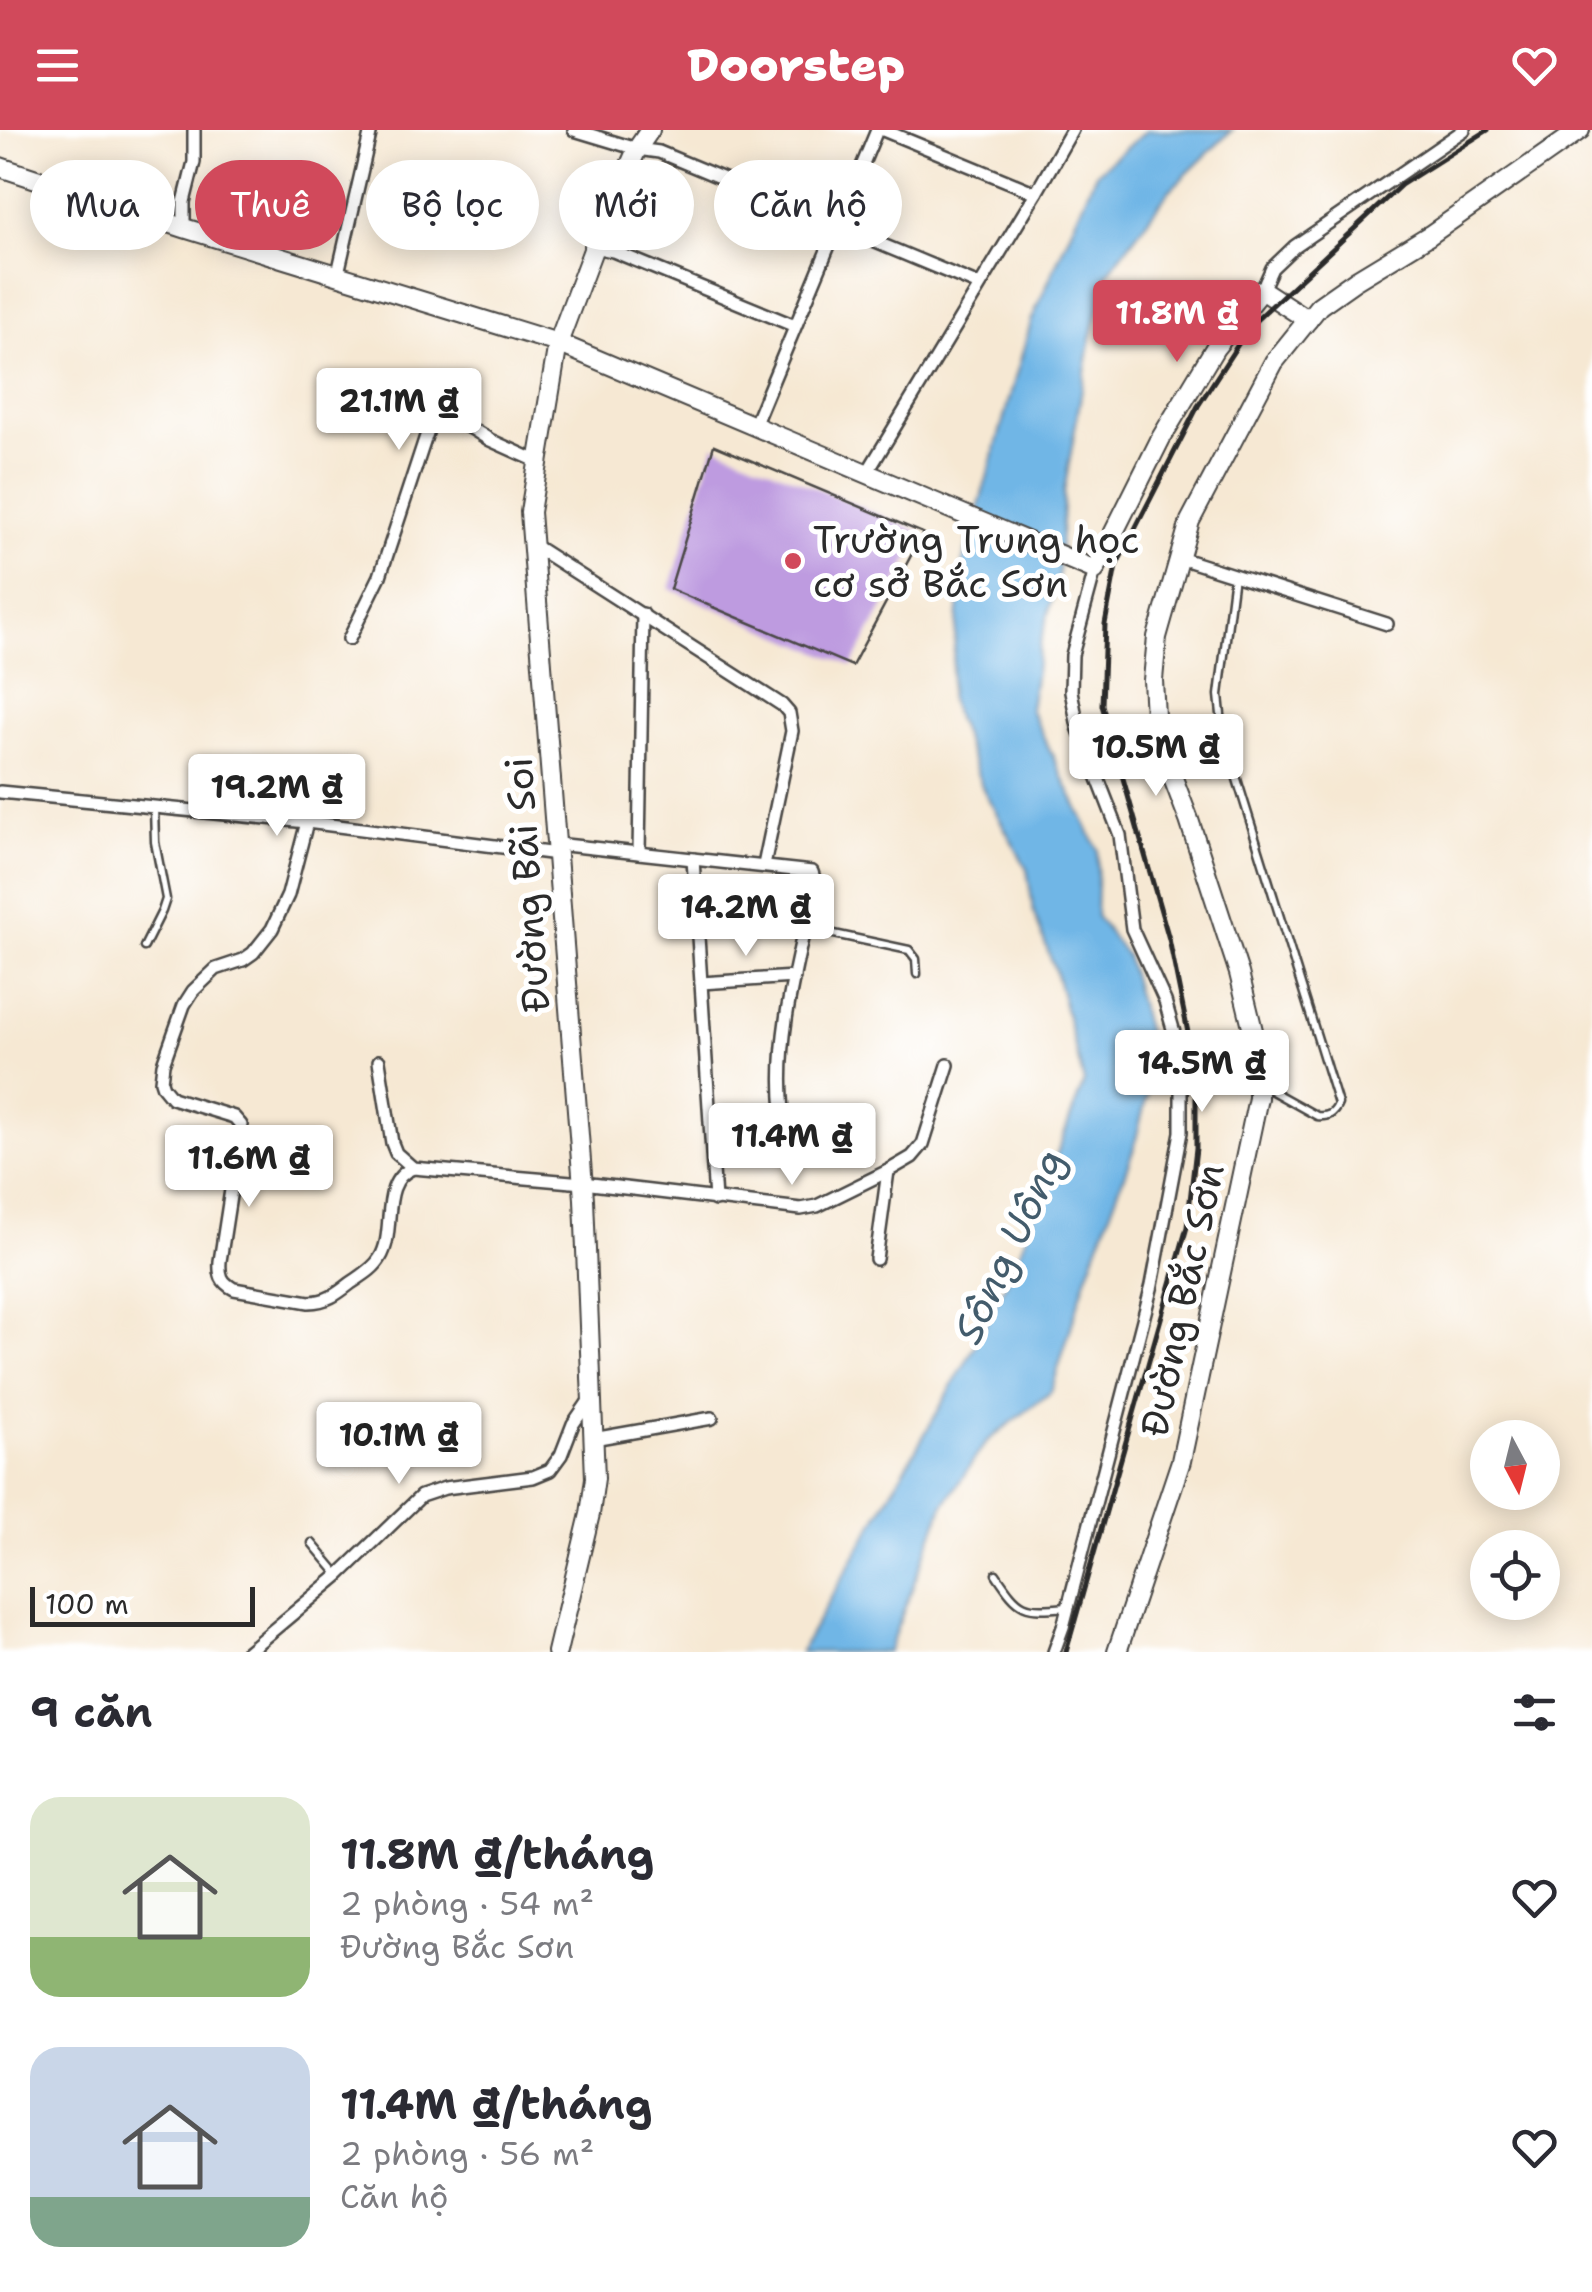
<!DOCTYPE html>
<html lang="vi">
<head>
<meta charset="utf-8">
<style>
  body { margin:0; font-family:"Shantell Sans",sans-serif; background:#f7f7f7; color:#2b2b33; height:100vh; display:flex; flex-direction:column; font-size:38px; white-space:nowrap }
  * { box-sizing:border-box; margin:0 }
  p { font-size:32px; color:#7c7c81 }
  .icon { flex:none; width:55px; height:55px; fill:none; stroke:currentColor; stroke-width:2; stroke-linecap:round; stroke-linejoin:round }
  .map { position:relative; height:1522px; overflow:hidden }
  .details { display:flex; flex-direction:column; background:#fff; flex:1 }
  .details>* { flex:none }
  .guide { position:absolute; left:30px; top:30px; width:1000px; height:90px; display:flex; gap:20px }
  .needle { width:65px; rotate:173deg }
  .buttons { position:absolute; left:1470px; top:1290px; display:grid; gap:20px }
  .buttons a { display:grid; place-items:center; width:90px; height:90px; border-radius:50%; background:#fff; box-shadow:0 5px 25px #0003; font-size:50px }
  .scale { position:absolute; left:30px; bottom:25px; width:225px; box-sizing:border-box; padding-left:10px; border:5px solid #2b2b2b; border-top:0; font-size:28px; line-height:35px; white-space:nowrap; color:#2b2b2b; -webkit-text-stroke:8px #fff; paint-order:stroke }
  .price { position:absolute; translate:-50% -85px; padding:0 22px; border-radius:10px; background:#fff; color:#222; font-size:32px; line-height:65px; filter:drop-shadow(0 2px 5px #0008) }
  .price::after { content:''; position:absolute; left:50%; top:60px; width:30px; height:22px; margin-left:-15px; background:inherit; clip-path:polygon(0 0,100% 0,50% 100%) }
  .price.selected { background:#d1495b; color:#fff }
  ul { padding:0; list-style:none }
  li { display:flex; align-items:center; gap:30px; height:250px; padding:0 30px }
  li span { display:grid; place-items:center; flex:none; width:280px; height:200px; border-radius:30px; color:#555 }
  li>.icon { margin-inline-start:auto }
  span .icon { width:120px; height:120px; fill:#fffc; stroke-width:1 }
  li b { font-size:42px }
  h2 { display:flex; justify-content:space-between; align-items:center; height:120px; padding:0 30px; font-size:42px }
  .chip { padding:0 35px; border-radius:45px; background:#fff; box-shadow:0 5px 25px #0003; font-size:35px; line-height:90px }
  .chip.selected { background:#d1495b; color:#fff }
  header { display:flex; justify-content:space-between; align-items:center; height:130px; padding:0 30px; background:#d1495b; color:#fff; font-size:45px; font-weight:800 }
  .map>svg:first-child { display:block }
  .water { fill:#6fb6e6; stroke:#4d7088; stroke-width:2.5 }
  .building { fill:#be9be0 }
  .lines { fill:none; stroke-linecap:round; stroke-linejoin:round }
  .lane-casing { stroke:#494744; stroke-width:11 }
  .street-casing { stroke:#494744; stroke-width:16 }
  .secondary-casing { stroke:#494744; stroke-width:22 }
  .lane { stroke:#fff; stroke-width:6 }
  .street { stroke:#fff; stroke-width:11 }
  .secondary { stroke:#fff; stroke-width:18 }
  .rail { stroke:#2b2b2b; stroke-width:5 }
  .poi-dot { fill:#d1495b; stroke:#fff; stroke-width:4 }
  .labels { text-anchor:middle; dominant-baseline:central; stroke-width:10; stroke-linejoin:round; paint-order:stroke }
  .poi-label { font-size:38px; fill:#2b2b2b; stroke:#fff; text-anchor:start }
  .street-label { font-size:38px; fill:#2b2b2b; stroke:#fff }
  .water-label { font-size:40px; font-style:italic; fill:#435c6c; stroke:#fff }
</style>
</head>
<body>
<header><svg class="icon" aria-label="menu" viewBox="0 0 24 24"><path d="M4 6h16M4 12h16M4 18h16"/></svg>Doorstep<svg class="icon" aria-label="heart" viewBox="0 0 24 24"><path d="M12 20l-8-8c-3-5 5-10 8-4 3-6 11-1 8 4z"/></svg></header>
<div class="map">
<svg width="1592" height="1522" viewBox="0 0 1592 1522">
  <rect width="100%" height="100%" fill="#fff"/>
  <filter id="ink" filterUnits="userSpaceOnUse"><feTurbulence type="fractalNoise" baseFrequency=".01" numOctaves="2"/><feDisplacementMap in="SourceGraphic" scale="20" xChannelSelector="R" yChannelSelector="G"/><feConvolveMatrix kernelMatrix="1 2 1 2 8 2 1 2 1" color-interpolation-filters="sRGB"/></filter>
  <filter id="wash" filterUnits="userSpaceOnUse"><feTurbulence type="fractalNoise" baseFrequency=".0048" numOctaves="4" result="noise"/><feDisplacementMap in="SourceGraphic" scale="40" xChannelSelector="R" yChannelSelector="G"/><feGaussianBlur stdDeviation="2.25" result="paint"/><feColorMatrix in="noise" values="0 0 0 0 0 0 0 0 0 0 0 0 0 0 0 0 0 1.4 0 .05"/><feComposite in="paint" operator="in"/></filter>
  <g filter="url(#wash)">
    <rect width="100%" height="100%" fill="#f6e8d3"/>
    <path class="water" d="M1147,0h85l-63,61 -61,82 -18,70 -26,149 -6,85 -18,67 -10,65 68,141 -2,66 30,39 29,108 -22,88 -46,124 -36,117 -65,50 -43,64 -55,146h-88l174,-304 41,-83 69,-183 -29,-112 -21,-56 -7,-45 -44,-80 -34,-90 14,-137 69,-243 64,-146z"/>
    <g id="blocks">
      <path class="building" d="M714,315l209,88 -71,133 -182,-77z"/>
    </g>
  </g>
  <g filter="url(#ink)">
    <use href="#blocks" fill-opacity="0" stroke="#494744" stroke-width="2.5"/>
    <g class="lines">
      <g class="lane-casing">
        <g id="lane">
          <path d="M1234,445l-15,120 4,39 115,370c-4,10 -10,13 -21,12l-54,-30"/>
          <path d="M806,798l103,22 7,9 1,15"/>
          <path d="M144,817l18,-36 4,-12 -11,-57 -1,-35"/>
          <path d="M312,1413l26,31"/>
          <path d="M996,1444c24,36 27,37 71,33"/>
        </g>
      </g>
      <g class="street-casing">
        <g id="street">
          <path d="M574,0l63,19 22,3 320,133"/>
          <path d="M883,0l153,63"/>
          <path d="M184,98v-26l10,-40v-32"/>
          <path d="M594,117l19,4 182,75"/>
          <path d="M338,143l33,-143"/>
          <path d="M1262,160l10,-22 23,-22 169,-116"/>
          <path d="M754,296l123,-296"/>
          <path d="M867,343l169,-280 36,-63"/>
          <path d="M533,415l249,160 7,8 3,18 -28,134"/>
          <path d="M1180,428l207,66"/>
          <path d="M349,509l31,-63 50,-152 5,-4 23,3 13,5 19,12 49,22"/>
          <path d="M0,662l307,30 250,32"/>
          <path d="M307,692l-19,73 -16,34 -19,24 -10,7 -27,9 -23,22 -9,14 -21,59 -2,17 2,6 9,11 62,19 7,8 -21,136c-1,14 1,21 14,28l75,13c18,0 28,-8 42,-19 10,-7 23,-14 29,-25 17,-27 -2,-76 33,-90l170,15 218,26 16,-3 71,-35 24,-14 11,-13 25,-79"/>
          <path d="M556,714l256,28 3,9c-16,76 -40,152 -32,230"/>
          <path d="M639,723l4,-239"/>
          <path d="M693,729l22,341"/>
          <path d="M701,853l93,-6"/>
          <path d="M379,931l13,82 4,10 17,15"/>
          <path d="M876,1129l12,-88"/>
          <path d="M593,1309l119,-21"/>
          <path d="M247,1522l92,-77 82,-79 24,-8 88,-11 17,-7 11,-15 12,-31 18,-26"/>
          <path d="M1054,1522l9,-25 89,-342 29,-153v-48l-4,-41 -12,-42 -33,-72 -12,-94 -42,-108 -7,-36 1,-36 23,-85"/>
        </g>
      </g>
      <g class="secondary-casing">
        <g id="secondary">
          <path d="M0,37l184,61 374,115 537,227 66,-132 54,-90 47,-58 46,30"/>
          <path d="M557,1522l33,-138 5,-36 -11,-279 -54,-687 28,-169 36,-96 43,-98 13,-19"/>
          <path d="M1117,1522l64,-191 77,-363v-47l-19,-78 -50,-153 -26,-68 -8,-36 -2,-36 4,-43 33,-116 84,-159 45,-56 37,-26 74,-45 150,-105"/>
        </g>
      </g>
      <use href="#lane" class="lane"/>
      <use href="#street" class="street"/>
      <use href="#secondary" class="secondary"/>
      <path class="rail" d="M1066,1522l121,-425 9,-79v-76l-27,-133 -67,-234 3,-81 11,-58 82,-160 52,-80 151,-141 87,-55"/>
    </g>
  </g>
  <circle class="poi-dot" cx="793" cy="431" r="10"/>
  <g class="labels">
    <g class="poi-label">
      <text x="813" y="409">Trường Trung học<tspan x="813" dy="44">cơ sở Bắc Sơn</tspan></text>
    </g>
    <g class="street-label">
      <text transform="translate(527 755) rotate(-94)">Đường Bãi Soi</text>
      <text transform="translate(1182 1170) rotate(-78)">Đường Bắc Sơn</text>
    </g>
    <g class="water-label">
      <text transform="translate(1009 1116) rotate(-65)">Sông Uông</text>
    </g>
  </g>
</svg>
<div class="buttons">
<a><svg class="needle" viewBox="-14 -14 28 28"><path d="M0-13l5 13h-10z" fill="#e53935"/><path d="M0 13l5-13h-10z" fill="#7c7c81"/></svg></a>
<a><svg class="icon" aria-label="locate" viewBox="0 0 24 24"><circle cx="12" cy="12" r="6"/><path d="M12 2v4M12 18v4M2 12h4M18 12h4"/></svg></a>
</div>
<div class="scale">100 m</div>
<b class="price selected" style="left:1177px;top:235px">11.8M ₫</b>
<b class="price" style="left:399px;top:323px">21.1M ₫</b>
<b class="price" style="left:1156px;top:669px">10.5M ₫</b>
<b class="price" style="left:277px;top:709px">19.2M ₫</b>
<b class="price" style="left:746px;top:829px">14.2M ₫</b>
<b class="price" style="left:1202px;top:985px">14.5M ₫</b>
<b class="price" style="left:792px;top:1058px">11.4M ₫</b>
<b class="price" style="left:249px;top:1080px">11.6M ₫</b>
<b class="price" style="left:399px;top:1357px">10.1M ₫</b>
<div class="guide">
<a class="chip">Mua</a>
<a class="chip selected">Thuê</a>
<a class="chip">Bộ lọc</a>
<a class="chip">Mới</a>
<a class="chip">Căn hộ</a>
</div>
</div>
<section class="details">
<h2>9 căn<svg class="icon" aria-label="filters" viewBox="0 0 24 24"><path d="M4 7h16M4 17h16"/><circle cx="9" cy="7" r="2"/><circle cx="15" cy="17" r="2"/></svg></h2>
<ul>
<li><span style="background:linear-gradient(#dfe7d0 70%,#8fb573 0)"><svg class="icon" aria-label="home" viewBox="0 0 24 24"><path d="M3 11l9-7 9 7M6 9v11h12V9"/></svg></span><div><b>11.8M ₫/tháng</b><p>2 phòng · 54 m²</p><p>Đường Bắc Sơn</p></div><svg class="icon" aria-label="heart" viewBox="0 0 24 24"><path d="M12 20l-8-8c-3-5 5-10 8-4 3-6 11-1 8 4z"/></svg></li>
<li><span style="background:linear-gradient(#c9d6e8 75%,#7fa58c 0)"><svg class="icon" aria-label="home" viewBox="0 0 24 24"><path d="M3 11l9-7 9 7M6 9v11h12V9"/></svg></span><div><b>11.4M ₫/tháng</b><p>2 phòng · 56 m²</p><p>Căn hộ</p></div><svg class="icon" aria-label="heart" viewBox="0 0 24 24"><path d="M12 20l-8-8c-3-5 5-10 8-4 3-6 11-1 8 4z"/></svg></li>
</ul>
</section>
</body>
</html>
